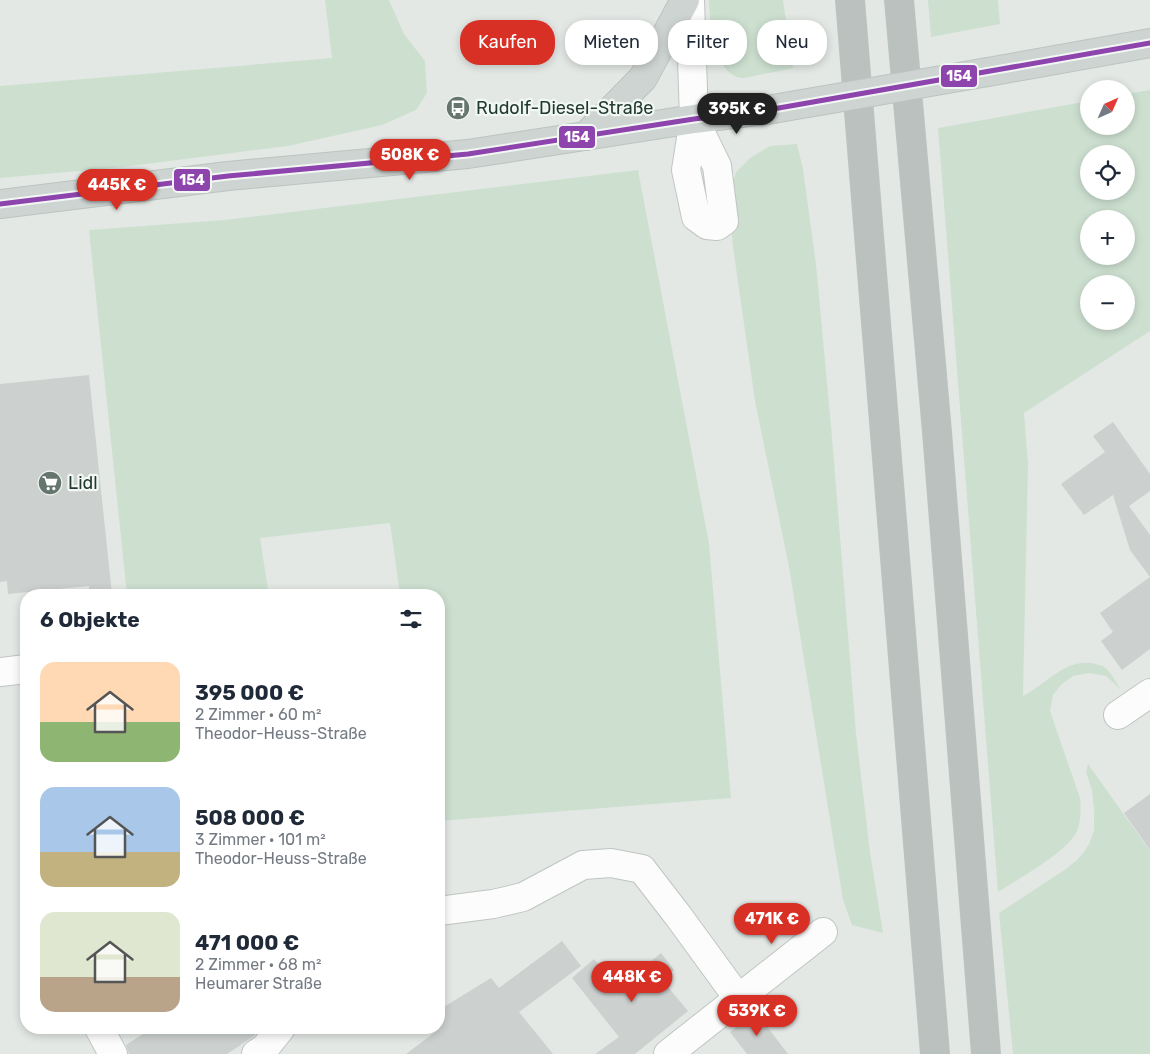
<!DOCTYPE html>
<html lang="de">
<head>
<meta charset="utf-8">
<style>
  body { margin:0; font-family:Rubik,sans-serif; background:#f6f6f7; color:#1f2937; height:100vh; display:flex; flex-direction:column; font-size:19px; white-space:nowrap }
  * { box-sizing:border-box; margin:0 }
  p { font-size:16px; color:#747a83 }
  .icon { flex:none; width:28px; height:28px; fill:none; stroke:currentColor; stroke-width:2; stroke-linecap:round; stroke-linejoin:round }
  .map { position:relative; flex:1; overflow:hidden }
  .drawer { position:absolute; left:20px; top:589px; width:425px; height:445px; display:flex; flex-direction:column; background:#fff; border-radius:20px; box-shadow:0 2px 8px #0003 }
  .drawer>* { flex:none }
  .hud { position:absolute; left:460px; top:20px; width:475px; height:45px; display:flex; gap:10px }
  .needle { width:32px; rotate:45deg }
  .buttons { position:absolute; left:1080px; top:80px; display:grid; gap:10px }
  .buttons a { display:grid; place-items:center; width:55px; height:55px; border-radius:50%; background:#fff; box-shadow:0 2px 8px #0003; font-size:25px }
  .price { position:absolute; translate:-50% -42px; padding:0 11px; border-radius:18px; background:#d93025; color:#fff; font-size:16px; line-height:32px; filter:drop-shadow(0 1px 2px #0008) }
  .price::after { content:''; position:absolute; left:50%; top:30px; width:15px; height:11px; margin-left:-8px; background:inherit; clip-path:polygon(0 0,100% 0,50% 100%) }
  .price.active { background:#222; color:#fff }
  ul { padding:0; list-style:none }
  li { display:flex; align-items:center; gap:15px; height:125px; padding:0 20px }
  li span { display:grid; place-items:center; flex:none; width:140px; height:100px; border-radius:15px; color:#555 }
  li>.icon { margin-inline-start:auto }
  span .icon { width:60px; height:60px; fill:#fffc; stroke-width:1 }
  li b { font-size:21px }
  h2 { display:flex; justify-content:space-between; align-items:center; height:60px; padding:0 20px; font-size:21px }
  .pill { padding:0 18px; border-radius:20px; background:#fff; box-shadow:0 2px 8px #0003; font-size:18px; line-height:45px }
  .pill.active { background:#d93025; color:#fff }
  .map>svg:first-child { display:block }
  .green { fill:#cde0d0; fill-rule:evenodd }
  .building { fill:#ccd0ce }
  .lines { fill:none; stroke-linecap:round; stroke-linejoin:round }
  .minor-casing { stroke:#c0c5c2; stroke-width:30 }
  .major-casing { stroke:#bcc4c0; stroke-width:30 }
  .highway-casing { stroke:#bcc4c0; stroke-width:30 }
  .minor { stroke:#fbfcfb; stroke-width:28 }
  .major { stroke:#ced4d1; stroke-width:28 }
  .highway { stroke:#bbc1bf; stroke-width:28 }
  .major-bridge-casing { stroke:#bcc4c0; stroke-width:30; stroke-linecap:butt }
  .major-bridge { stroke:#ced4d1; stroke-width:28 }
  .bus-1-casing { stroke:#f1f7f3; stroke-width:9 }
  .bus-1 { stroke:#8e44ad; stroke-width:5 }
  .labels { text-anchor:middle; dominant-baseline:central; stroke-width:4.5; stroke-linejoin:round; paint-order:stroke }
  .poi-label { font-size:18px; fill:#223930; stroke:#f1f7f3; text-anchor:start }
  .line-badge { stroke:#f1f7f3; stroke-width:2 }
  .badge-label { font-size:14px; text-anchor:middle; font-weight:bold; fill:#fff }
</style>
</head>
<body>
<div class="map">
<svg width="1150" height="1054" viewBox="0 0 1150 1054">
  <rect width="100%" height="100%" fill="#e3e8e5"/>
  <g class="green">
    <path d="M325,0h64l15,34 21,27 2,32 -11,17 -34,15 -94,21 -165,21 -123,11v-92l332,-28z"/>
    <path d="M709,0h74l10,68c-12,3 -24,5 -35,7 -5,1 -11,3 -16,3 -29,-4 -32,-55 -33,-78z"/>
    <path d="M928,0h70l2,24 -69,13z"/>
    <path d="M1150,90v241l-126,82 4,51 -5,232c22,-11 40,-36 68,-33 4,1 11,2 15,5 6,6 11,16 15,22l-15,-14 -17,-3 -16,3 -11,8 -9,11 -3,16 30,87c1,10 1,21 -2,31 -8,22 -60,50 -80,63l-60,-764 151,-27v25h37v-32zM1089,154h37v37h-37zM1089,219h37v37h-37zM1089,284h37v37h-37z"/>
    <path d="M797,144l6,25 13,95 15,161 25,308 14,119 13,81 -31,-8 -9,-25 -54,-333 -34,-166 -22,-154 -4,-49 7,-26 14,-14 20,-12z"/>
    <path d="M638,170l71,373 22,255 -292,23v-226h-39l-10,-72 -130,15 8,51 -57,6h-84l-38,-365 135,-10z"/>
    <path d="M1088,764l62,87v203h-137l-14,-141 67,-44 11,-9 7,-8 5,-8 5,-14v-20l-2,-20 -6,-18z"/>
  </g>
  <g class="building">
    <path d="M89,375l23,220h-23v-9l-81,8 -1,-13 -7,1v-198z"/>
    <path d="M1113,422l37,52v17l-21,15 21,29v114l-28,21 -21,-29 12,-9 -13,-19 50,-36 -20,-27 -17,-55 -29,20 -23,-31 44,-32 -12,-16z"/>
    <path d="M1150,794v56l-26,-37z"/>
    <path d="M562,941l19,25 -62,46 34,42h-147l33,-25v-19l52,-32 8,10z"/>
    <path d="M661,953l13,17 -12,10 26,31 -53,43h-40l24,-17 -47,-59 22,-19 20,23 25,-21 5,6z"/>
    <path d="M756,1012l32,42h-41l-17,-22z"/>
    <path d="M152,1028h109l-7,8 -27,18h-98l-3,-9z"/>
  </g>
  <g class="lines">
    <g class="minor-casing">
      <g id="minor">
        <path d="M690,0l4,119"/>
        <path d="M694,119l23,47 7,55 -7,5 -10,-1 -11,-8 -10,-47z"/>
        <path d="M0,672l26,-3"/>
        <path d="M1118,715l32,-22"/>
        <path d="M439,911l54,-7 30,-7 60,-32 28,-2 31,6 37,48 59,81"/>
        <path d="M100,1028h-1l14,26"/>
        <path d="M256,1054l9,-6 16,-20"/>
        <path d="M668,1054l155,-122"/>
      </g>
    </g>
    <g class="major-casing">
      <g id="major">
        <path d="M988,72l162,-29"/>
        <path d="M586,136l57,-58 42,-78"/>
        <path d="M0,204l228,-28 240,-22 226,-35 79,-10"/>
      </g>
    </g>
    <g class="highway-casing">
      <g id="highway">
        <path d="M850,0l85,1054"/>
        <path d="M899,0l38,432 49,622"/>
      </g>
    </g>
    <use href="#minor" class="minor"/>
    <use href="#major" class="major"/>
    <use href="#highway" class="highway"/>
    <g class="major-bridge-casing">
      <path id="major-bridge" d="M773,109l215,-37"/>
    </g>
    <use href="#major-bridge" class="major-bridge"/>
    <g class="bus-1-casing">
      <path id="bus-1" d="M0,204l228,-28 240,-22 226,-35 79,-10 377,-66"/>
    </g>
    <use href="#bus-1" class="bus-1"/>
  </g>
  <defs>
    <g id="bus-disc" transform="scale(1.25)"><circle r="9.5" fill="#66766f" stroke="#f1f7f3"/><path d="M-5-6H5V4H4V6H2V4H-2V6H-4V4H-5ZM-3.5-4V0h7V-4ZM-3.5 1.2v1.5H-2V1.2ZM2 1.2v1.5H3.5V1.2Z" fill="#fff"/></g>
    <g id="supermarket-disc" transform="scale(1.25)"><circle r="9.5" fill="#66766f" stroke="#f1f7f3"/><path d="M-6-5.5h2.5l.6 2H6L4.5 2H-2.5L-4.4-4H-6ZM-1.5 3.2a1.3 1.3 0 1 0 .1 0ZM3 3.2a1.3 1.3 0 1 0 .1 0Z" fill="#fff"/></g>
  </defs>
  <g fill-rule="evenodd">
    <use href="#bus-disc" x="458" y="108"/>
    <use href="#supermarket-disc" x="50" y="483"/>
  </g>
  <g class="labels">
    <g class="poi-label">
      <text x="476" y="108">Rudolf-Diesel-Straße</text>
      <text x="68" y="483">Lidl</text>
    </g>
  </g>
  <g class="line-badge">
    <rect x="940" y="64" width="38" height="24" rx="5" fill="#8e44ad"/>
    <rect x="558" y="125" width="38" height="24" rx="5" fill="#8e44ad"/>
    <rect x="173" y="168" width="38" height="24" rx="5" fill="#8e44ad"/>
  </g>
  <g class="badge-label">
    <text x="959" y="81">154</text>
    <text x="577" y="142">154</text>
    <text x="192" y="185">154</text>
  </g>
</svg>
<div class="buttons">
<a><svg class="needle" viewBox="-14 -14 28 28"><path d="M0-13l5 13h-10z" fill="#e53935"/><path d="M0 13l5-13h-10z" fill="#747a83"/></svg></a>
<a><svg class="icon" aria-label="locate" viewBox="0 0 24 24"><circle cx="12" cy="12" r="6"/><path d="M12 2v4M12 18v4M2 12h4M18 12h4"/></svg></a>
<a>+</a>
<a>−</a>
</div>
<b class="price active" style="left:737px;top:135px">395K €</b>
<b class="price" style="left:410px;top:181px">508K €</b>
<b class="price" style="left:117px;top:211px">445K €</b>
<b class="price" style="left:772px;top:945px">471K €</b>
<b class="price" style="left:632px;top:1003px">448K €</b>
<b class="price" style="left:757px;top:1037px">539K €</b>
<div class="hud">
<a class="pill active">Kaufen</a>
<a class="pill">Mieten</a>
<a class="pill">Filter</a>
<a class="pill">Neu</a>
</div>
<section class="drawer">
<h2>6 Objekte<svg class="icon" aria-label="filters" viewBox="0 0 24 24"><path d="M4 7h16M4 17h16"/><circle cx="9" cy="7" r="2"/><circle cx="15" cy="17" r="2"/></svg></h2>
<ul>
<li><span style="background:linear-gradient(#ffd9b3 60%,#8fb573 0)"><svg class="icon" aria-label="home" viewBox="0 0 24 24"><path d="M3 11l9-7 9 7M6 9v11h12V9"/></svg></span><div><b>395 000 €</b><p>2 Zimmer · 60 m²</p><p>Theodor-Heuss-Straße</p></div></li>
<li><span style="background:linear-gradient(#a9c7e8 65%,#c2b280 0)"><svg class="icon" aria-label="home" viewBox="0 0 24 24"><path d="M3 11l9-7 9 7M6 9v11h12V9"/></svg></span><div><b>508 000 €</b><p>3 Zimmer · 101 m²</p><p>Theodor-Heuss-Straße</p></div></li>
<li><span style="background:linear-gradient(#dfe7d0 65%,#b9a48a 0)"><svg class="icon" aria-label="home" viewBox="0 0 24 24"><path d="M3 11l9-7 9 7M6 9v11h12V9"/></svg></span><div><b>471 000 €</b><p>2 Zimmer · 68 m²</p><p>Heumarer Straße</p></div></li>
</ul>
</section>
</div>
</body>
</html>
